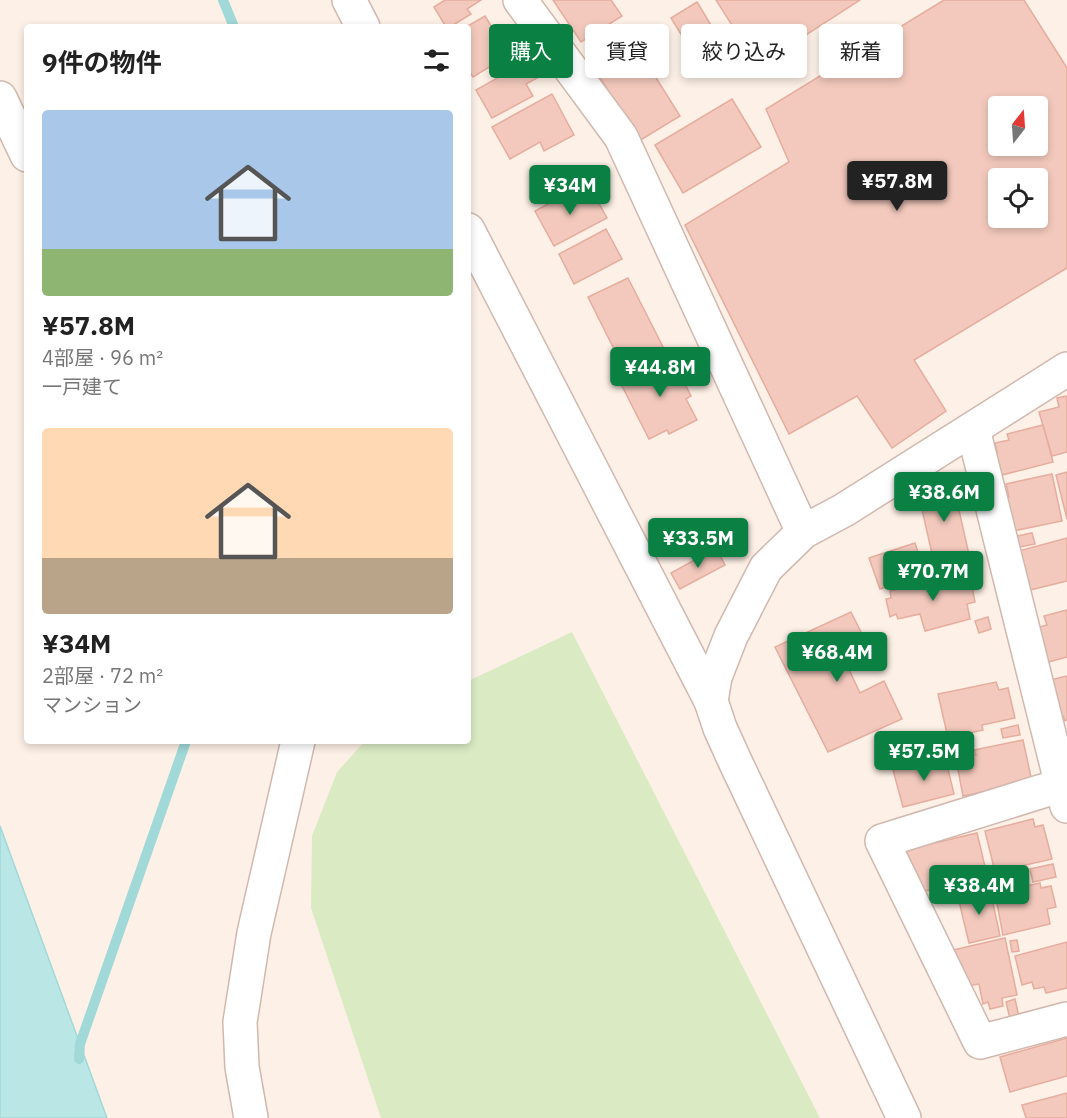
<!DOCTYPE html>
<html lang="ja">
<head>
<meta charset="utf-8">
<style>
  body { margin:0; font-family:"IBM Plex Sans","Noto Sans JP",sans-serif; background:#f2f2f2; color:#222; height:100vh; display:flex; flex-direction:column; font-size:22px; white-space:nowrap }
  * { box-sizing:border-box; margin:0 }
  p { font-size:20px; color:#767676 }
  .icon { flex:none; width:33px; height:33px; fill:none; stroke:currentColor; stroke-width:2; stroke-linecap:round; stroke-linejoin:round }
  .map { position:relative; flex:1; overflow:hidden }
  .sheet { position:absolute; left:24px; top:24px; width:447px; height:720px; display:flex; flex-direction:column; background:#fff; border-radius:6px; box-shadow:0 3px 9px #0003 }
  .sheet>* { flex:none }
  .hud { position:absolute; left:489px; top:24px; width:488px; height:54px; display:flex; gap:12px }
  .needle { width:39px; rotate:17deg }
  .buttons { position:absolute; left:988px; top:96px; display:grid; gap:12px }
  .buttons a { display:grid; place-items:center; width:60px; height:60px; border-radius:6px; background:#fff; box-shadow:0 3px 9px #0003; font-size:30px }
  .price { position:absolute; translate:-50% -51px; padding:0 14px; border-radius:6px; background:#0b8043; color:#fff; font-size:20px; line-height:39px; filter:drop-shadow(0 2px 3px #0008) }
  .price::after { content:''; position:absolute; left:50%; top:36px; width:18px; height:14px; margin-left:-9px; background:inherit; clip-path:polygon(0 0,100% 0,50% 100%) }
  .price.on { background:#222; color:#fff }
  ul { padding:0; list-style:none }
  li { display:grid; align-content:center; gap:12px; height:318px; padding:0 18px }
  li span { display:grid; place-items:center; height:186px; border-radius:6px; color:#555 }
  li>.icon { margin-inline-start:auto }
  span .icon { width:108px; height:108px; fill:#fffc; stroke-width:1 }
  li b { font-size:26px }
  h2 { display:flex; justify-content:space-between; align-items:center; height:72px; padding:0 18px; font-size:26px }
  .pill { padding:0 21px; border-radius:6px; background:#fff; box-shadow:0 3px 9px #0003; font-size:21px; line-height:54px }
  .pill.on { background:#0b8043; color:#fff }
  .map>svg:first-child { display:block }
  .green { fill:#daebc4 }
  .water { fill:#bae7e6; stroke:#a0d9d8; stroke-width:1.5 }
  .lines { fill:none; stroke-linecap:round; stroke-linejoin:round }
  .stream { stroke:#a0d9d8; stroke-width:10 }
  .building { fill:#f3c9bd; stroke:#e6ac9d; stroke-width:1.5; fill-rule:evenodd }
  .minor-casing { stroke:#d1b8ae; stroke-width:36 }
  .minor { stroke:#fff; stroke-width:33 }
</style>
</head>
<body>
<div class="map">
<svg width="1067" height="1118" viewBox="0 0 1067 1118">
  <rect width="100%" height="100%" fill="#fdf0e6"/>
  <path class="green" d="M572,632l248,486h-439l-70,-210 1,-72 25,-64 28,-31h103v-60z"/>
  <path class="water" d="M0,826l107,292h-107z"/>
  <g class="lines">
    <g class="stream">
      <path d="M223,0l11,27"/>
      <path d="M79,1059l1,-15 106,-303"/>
    </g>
  </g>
  <g class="building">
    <path d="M445,0h36l-14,9 4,5 -21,13h-4l-12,-20z"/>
    <path d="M553,0h58l11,16 -41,26z"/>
    <path d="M716,0h144l-102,66z"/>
    <path d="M944,0h80l43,68v200l-153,92 32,51 -54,37 -35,-52 -68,38 -104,-209 104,-63 -23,-53zM999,106h39v40h-39zM999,178h39v40h-39z"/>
    <path d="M697,2l32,53 -26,15 -32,-52z"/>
    <path d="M485,16l24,39 -36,22 -5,-7v-43h-2z"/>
    <path d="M628,33l52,83 -41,25 -51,-83z"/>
    <path d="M529,60l10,17 -13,7 7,12 -41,22 -16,-28z"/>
    <path d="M552,94l22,41 -30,16 -4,-9 -30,17 -18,-32z"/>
    <path d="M732,99l29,48 -78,46 -28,-48z"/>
    <path d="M591,189l16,29 -53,28 -19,-35 33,-18 3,6z"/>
    <path d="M606,229l16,30 -48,25 -15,-30z"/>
    <path d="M628,278l35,69 -40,20 -35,-70z"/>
    <path d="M671,356l20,40 -5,3 11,21 -28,14 -2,-4 -18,9 -29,-57z"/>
    <path d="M1067,396v56l-15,4 -13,-44 20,-5 -2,-9z"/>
    <path d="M1043,425l10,37 -59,15 -6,-23 9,-2 -2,-9 14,-3 -2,-6z"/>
    <path d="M1067,472v47l-11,-44z"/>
    <path d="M1052,474l10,47 -54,11 -7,-34 8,-1 -3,-13z"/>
    <path d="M956,478l4,18 -4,1 14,62 -35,8 -17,-75 10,-3 -1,-5z"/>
    <path d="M1032,533l3,11 -25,5 -2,-11z"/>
    <path d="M1067,538v43l-41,10 -11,-39z"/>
    <path d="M915,543l10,31 -45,15 -11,-31z"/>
    <path d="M716,548l9,17 -45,24 -9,-16z"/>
    <path d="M959,574l5,15 8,-2 3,15 -8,2 3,15 -45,12 -5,-17 -22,5 -2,-5 -6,3 -4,-18 5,-1 -1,-7z"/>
    <path d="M1067,610v47l-26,7 -5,-36 11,-3 -3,-9z"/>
    <path d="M851,612l21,42 -25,11 13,28 24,-12 18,38 -74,33 -53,-105z"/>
    <path d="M988,617l3,12 -12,4 -4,-12z"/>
    <path d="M1067,676v44l-2,1 -2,-5 -12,3 -9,-37z"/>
    <path d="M996,682l3,8 9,-2 7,30 -33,7 1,5 -35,8 -10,-44z"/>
    <path d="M1018,725l2,10 -17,3 -2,-9z"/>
    <path d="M960,735l4,16 -13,3 -3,-16z"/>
    <path d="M1023,740l9,42 -69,14 -7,-37 20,-4 -2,-5z"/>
    <path d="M945,757l9,37 -51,13 -10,-37z"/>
    <path d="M1033,819l2,8 8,-2 9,34 -57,13 -10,-41z"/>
    <path d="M977,833l10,42 -39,9 -3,-10 -9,2 3,12 -23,5 -11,-43z"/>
    <path d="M1053,864l3,13 -23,5 -3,-13z"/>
    <path d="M1040,883l1,5 10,-2 5,21 -9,2 3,15 -47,11 -8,-42z"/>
    <path d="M990,890l10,46 -31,7 -11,-46z"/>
    <path d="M1005,938l12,57 -15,3 1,8 -13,3 -2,-7 -5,2 -4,-20 -12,2 -5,-21 -6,1 -3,-16z"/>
    <path d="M1017,940l2,11 -7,1 -2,-11z"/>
    <path d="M1067,942v46l-21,5 -2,-6 -10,2 -2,-7 -10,3 -7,-29z"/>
    <path d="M1015,999l4,18 -9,2 -4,-17z"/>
    <path d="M1067,1038v38l-57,16 -10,-35z"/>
    <path d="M1067,1093v25h-41l-4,-13z"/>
  </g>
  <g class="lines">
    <g class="minor-casing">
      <g id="minor">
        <path d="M349,0l14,27"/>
        <path d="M520,0l101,137 182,395"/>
        <path d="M0,98l27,57"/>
        <path d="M468,230l243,471 9,27 14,31 170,359"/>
        <path d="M973,429l94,377"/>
        <path d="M711,701l4,-24 16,-41 35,-68 37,-36 41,-22 223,-141"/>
        <path d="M1062,785l-180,56 98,201 87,-23"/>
        <path d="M251,1118l-9,-51 -2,-45 14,-89 44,-192"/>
      </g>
    </g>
    <use href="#minor" class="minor"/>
  </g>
</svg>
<div class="buttons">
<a><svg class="needle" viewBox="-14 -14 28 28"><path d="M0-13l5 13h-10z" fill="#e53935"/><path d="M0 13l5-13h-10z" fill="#767676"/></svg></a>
<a><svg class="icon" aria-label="locate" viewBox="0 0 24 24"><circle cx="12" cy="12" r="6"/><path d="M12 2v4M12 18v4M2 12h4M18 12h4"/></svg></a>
</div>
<b class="price on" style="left:897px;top:212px">¥57.8M</b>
<b class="price" style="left:570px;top:216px">¥34M</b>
<b class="price" style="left:660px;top:398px">¥44.8M</b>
<b class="price" style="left:944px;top:523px">¥38.6M</b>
<b class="price" style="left:698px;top:569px">¥33.5M</b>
<b class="price" style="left:933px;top:602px">¥70.7M</b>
<b class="price" style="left:837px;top:683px">¥68.4M</b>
<b class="price" style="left:924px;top:782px">¥57.5M</b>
<b class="price" style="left:979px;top:916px">¥38.4M</b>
<div class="hud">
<a class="pill on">購入</a>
<a class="pill">賃貸</a>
<a class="pill">絞り込み</a>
<a class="pill">新着</a>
</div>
<section class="sheet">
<h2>9件の物件<svg class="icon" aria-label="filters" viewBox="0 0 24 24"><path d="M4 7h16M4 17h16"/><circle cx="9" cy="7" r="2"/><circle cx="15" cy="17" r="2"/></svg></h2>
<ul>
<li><span style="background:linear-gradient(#a9c7e8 75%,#8fb573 0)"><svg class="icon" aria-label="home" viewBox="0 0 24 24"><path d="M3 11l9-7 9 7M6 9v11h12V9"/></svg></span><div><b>¥57.8M</b><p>4部屋 · 96 m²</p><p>一戸建て</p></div></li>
<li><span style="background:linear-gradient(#ffd9b3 70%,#b9a48a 0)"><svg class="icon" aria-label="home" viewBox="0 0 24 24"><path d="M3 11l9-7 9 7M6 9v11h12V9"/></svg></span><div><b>¥34M</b><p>2部屋 · 72 m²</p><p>マンション</p></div></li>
</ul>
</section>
</div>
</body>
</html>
